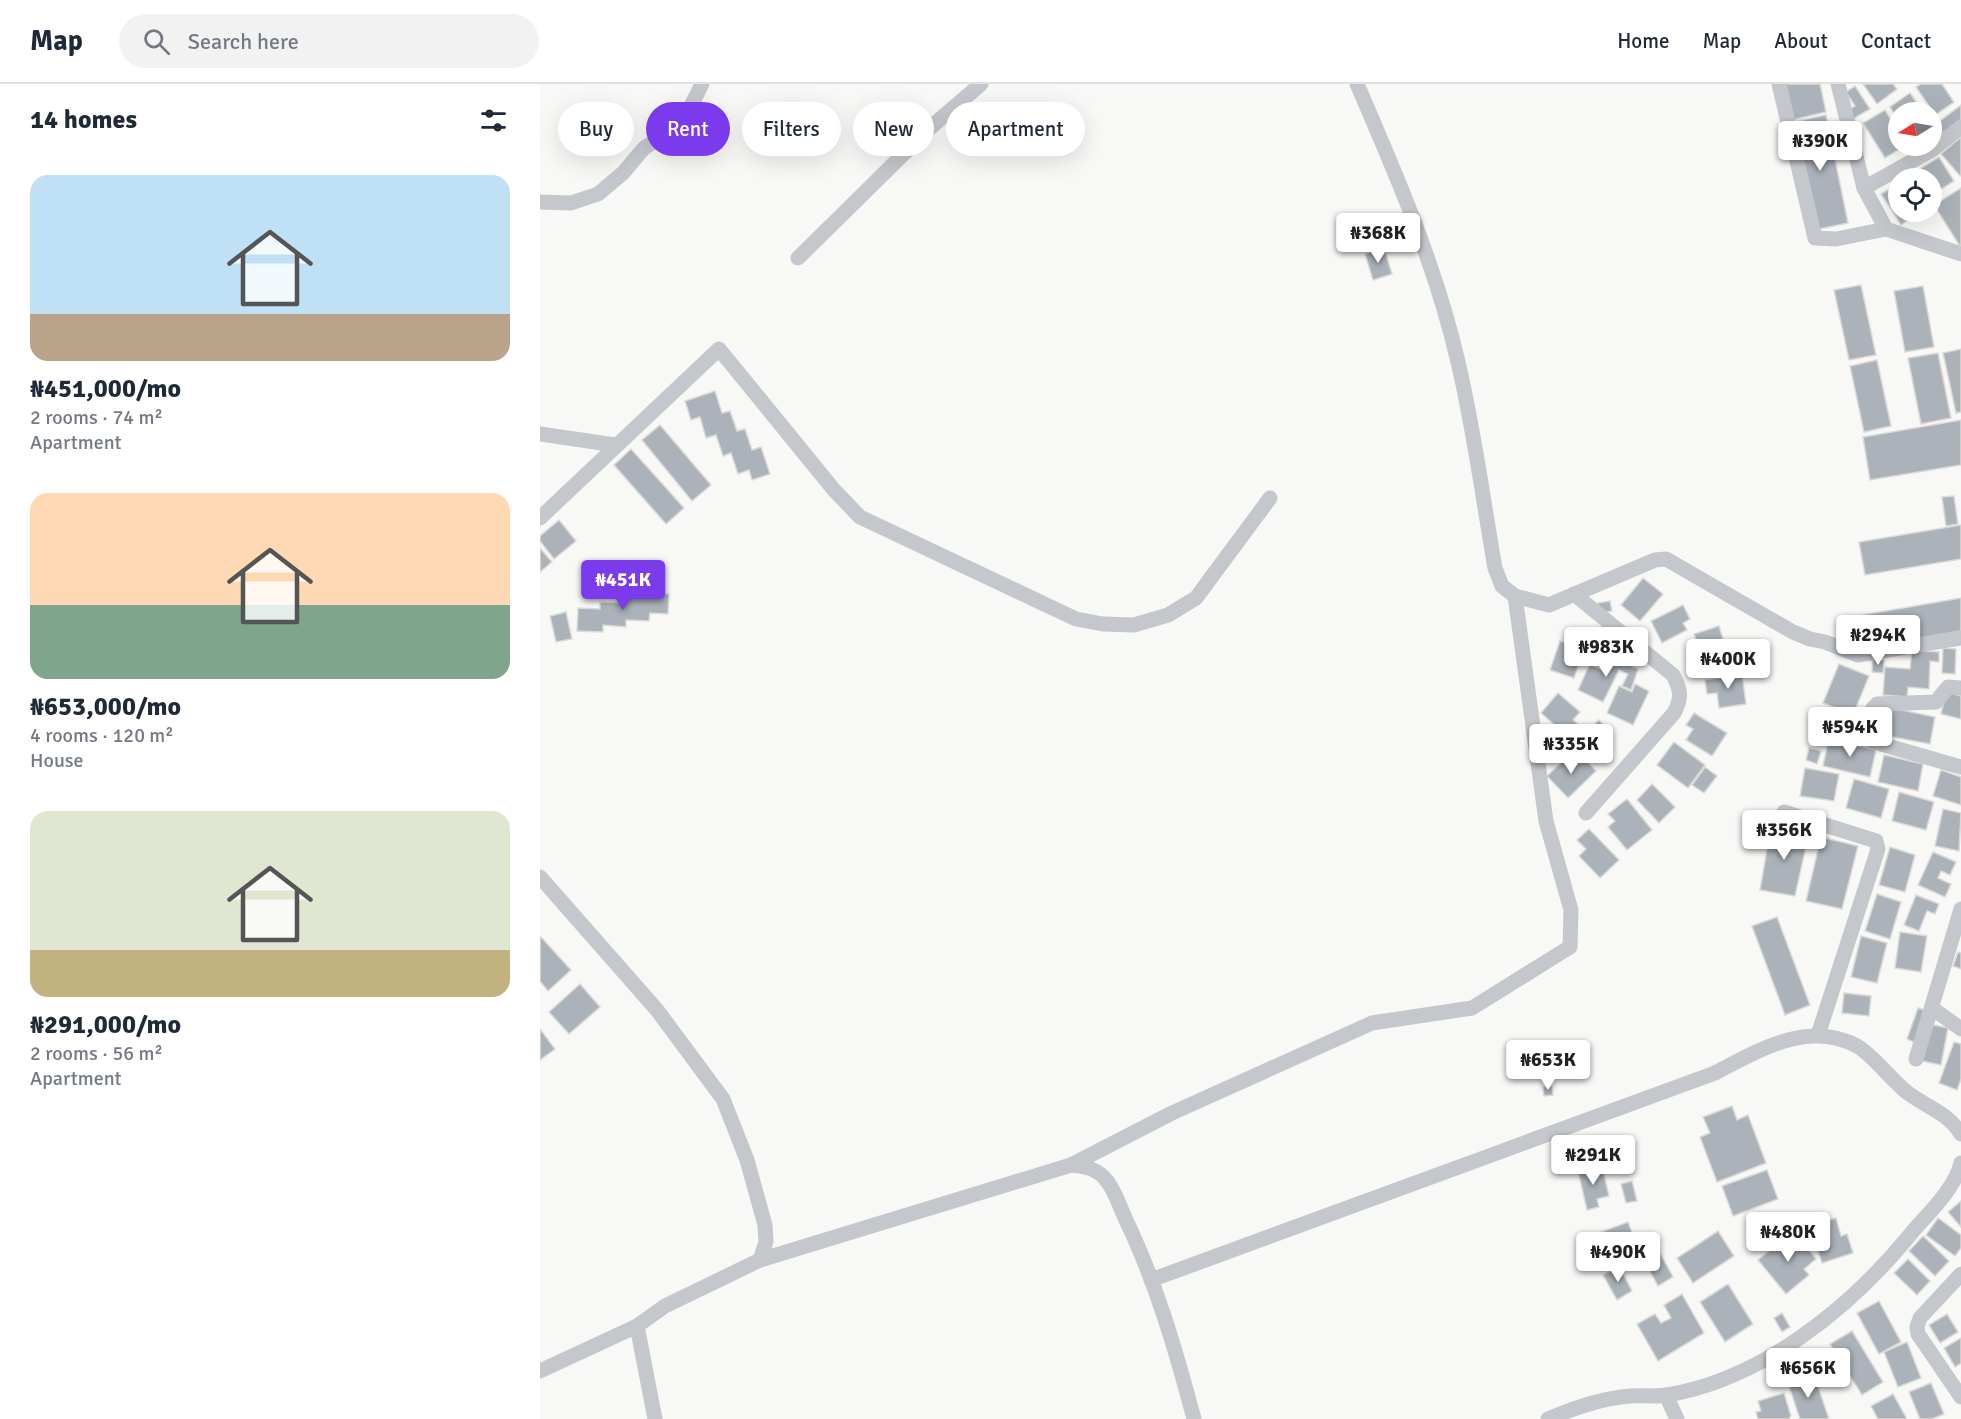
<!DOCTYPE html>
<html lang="en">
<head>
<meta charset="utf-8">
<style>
  body { margin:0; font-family:Signika,sans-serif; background:#f2f2f3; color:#1f2937; height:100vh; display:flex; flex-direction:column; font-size:22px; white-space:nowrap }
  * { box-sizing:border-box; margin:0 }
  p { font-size:20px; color:#747a83 }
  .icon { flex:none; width:33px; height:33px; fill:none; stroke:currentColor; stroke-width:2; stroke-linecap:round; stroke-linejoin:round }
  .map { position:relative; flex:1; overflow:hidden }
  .panel { display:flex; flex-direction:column; background:#fff; width:540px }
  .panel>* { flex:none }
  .banner { position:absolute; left:18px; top:18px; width:570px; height:54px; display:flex; gap:12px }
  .needle { width:39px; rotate:259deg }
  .tools { position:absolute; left:1348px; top:18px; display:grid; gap:12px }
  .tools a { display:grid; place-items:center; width:54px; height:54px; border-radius:50%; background:#fff; box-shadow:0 6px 24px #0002; font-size:30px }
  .price { position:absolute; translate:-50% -51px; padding:0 14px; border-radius:6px; background:#fff; color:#222; font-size:20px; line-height:39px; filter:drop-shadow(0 2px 3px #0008) }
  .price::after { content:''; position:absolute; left:50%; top:36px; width:18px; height:14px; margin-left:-9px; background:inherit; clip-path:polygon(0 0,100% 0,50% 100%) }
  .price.active { background:#7c3aed; color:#fff }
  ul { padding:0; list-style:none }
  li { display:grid; align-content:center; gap:12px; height:318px; padding:0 30px }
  li span { display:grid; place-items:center; height:186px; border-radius:18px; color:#555 }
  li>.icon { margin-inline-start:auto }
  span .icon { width:108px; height:108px; fill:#fffc; stroke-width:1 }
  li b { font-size:26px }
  h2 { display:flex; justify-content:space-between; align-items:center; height:72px; padding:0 30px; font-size:26px }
  .chip { padding:0 21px; border-radius:27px; background:#fff; box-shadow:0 6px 24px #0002; font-size:21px; line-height:54px }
  .chip.active { background:#7c3aed; color:#fff }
  header { display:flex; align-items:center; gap:36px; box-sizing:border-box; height:84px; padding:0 30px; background:#fff; border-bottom:2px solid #e0e1e3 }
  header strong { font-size:28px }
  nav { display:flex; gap:33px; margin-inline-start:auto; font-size:21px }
  .search { width:420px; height:54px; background:#f2f2f3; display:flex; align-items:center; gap:15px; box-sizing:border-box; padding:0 21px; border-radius:33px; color:#747a83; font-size:22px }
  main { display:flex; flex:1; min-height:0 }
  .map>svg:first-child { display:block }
  .building { fill:#abb2b9; stroke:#dadad8; stroke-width:1.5 }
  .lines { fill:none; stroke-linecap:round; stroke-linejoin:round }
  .minor { stroke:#c4c7cb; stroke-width:15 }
</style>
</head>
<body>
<header>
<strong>Map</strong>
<div class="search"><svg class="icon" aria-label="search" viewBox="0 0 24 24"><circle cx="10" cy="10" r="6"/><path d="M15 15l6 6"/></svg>Search here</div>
<nav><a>Home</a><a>Map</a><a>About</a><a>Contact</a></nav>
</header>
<main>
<section class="panel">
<h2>14 homes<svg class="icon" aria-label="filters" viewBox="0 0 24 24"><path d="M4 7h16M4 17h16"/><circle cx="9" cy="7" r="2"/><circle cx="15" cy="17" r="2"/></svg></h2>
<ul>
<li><span style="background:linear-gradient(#bfe0f5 75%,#b9a48a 0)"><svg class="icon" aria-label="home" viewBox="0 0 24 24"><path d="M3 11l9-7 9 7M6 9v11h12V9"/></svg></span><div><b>₦451,000/mo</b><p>2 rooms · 74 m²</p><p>Apartment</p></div></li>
<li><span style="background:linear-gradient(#ffd9b3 60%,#7fa58c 0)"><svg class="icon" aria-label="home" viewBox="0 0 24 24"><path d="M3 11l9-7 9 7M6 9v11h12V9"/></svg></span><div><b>₦653,000/mo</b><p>4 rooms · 120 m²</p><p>House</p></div></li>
<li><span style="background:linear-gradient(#dfe7d0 75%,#c2b280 0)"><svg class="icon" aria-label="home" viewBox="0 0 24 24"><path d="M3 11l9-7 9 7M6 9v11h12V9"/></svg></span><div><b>₦291,000/mo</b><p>2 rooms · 56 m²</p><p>Apartment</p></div></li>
</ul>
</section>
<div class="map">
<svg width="1421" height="1335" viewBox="0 0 1421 1335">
  <rect width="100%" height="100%" fill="#f8f9f6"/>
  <g class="building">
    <path d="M1244,0h36l6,28 -34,8z"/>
    <path d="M1323,0h30l4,5 -20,15z"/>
    <path d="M1381,0h21l12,18 -19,13 -19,-28z"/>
    <path d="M1315,2l15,23 -17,10 -5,-9 7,-4 -9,-14z"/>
    <path d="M1370,9l13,19h-24v9l-9,-14z"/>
    <path d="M1421,21v15l-18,13 -7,-9z"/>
    <path d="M1345,26l14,23v13h6l-20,12 -22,-35z"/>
    <path d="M1286,31l22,108 -33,7 -22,-108z"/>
    <path d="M1421,53v38l-1,1 -19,-22z"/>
    <path d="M1399,73l15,24 -22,14v-17h-16l-3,-5z"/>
    <path d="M1359,99v29l19,1 -17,12 -20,-31z"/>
    <path d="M1421,104v60l-27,-43z"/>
    <path d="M844,164l8,26 -19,6 -8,-26z"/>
    <path d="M1321,201l15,70 -27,5 -15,-70z"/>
    <path d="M1383,202l11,61 -29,5 -11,-61z"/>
    <path d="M1421,265v63l-5,1 -13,-60z"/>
    <path d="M1398,269l13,65 -30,6 -13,-66z"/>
    <path d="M1337,276l14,66 -27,6 -14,-66z"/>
    <path d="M175,307l7,22 8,-2 7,20 8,-2 7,21 9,-3 9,27 -18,6 -3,-10 -11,4 -7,-21 -8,3 -7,-21 -10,3 -6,-21 -9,3 -6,-19z"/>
    <path d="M1421,336v45l-91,15 -7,-43z"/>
    <path d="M120,341l51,60 -19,16 -50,-61z"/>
    <path d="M91,365l53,59 -18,16 -52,-59z"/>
    <path d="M1414,412l4,28 -12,2 -4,-29z"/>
    <path d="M19,436l17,21 -22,18 -14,-18v-5z"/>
    <path d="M1421,441v34l-96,16 -6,-33z"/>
    <path d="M0,464l12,14 -12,10z"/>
    <path d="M1103,494l20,16 -23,27 -19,-16z"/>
    <path d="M82,508l47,2 -1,20 -18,-1 -1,8 -23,-1v7l-23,-2v7l-26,-1 1,-23 22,1v-7l22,1z"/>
    <path d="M1421,514v33l-105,18 -1,-6h-6l-4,-25z"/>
    <path d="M1070,517l2,10 -12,2 -2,-10z"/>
    <path d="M1143,521l7,14 -7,4 4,7 -25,13 -11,-22z"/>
    <path d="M26,528l6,27 -16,3 -6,-26z"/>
    <path d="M1179,542l9,30 -33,10 -6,-20 8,-3 -3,-9z"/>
    <path d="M1020,557l24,8 -10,29 -24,-8z"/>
    <path d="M1403,564l13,1 -1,25 -13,-1z"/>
    <path d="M1372,566l27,2v10l-9,-1 -1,28 -21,-2 -1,10 -24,-2 2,-28 25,2z"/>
    <path d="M1069,571l29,14 -7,21 -9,-4 6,-12 -9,-4 -16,32 -25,-12 12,-26 12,6z"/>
    <path d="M1333,575l11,1 -1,13 -11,-1z"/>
    <path d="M1299,580l30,12 -16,39 -30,-12z"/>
    <path d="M1202,590l4,30 -27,4 -2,-15 -10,1 -2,-14z"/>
    <path d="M1095,600l14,7 -16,34 -26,-12 12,-27 13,6z"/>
    <path d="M1406,608l15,4v23l-20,-5z"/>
    <path d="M1018,609l22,19 -7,8 11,9 -11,12 -32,-28z"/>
    <path d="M1352,624l43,9 -5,27 -43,-8z"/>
    <path d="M1154,629l33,20 -15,23 -26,-16 7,-11 -7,-4z"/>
    <path d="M1282,633l8,4 -5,15 -9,-4z"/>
    <path d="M1059,636l9,10 -9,8 -8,-11z"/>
    <path d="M1289,655l47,11 -6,27 -47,-11z"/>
    <path d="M1134,658l31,23 -17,23 -31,-23z"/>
    <path d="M1269,664l12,3 -4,13 -11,-4z"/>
    <path d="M1344,671l39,9 -5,27 -40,-9z"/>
    <path d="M1042,672l14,15 -28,27 -21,-22 20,-19 6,7z"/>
    <path d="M1165,683l12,9 -13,17 -12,-8z"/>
    <path d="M1265,684l34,6 -5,27 -34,-5z"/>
    <path d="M1401,686l20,7v28l-28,-9z"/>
    <path d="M1314,695l35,10 -8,29 -35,-10z"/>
    <path d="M1112,700l23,23 -16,16 -22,-23z"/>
    <path d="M1359,708l35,10 -8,28 -34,-9z"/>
    <path d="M1087,715l25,31 -25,20 -19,-23 7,-6 -7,-7z"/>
    <path d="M1403,725l18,4 -2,38 -24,-5z"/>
    <path d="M1231,742l38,7 -14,63 -35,-6z"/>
    <path d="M1049,745l30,31 -19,18 -21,-22 7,-7 -9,-9z"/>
    <path d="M1281,753l37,9 -16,63 -36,-8z"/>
    <path d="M1350,763l25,8 -10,37 -26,-7z"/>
    <path d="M1393,768l23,10 -6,13 -9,-4 -3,7 13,6 -6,13 -27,-12z"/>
    <path d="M1337,810l24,8 -11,37 -25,-8z"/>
    <path d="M1376,811l23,9 -4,10 -8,-3 -8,20 -15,-6z"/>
    <path d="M1237,833l33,88 -25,10 -33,-89z"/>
    <path d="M1360,848l27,4 -6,36 -26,-4z"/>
    <path d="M0,852l31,34 -23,21 -8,-10z"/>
    <path d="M1321,852l26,7 -10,40 -26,-6z"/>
    <path d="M1418,868l3,1v16l-8,-3z"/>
    <path d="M40,900l20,23 -31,27 -20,-22z"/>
    <path d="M1304,909l27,3 -2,20 -27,-3z"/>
    <path d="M1378,924l12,4 -12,32 -11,-5z"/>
    <path d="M1389,940l19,4 -7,37 -19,-4z"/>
    <path d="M0,945l15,20 -15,11z"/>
    <path d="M1414,958l7,2v35l-4,11 -18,-7z"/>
    <path d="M1012,1002l1,9 -9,1 -1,-9z"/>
    <path d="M1192,1022l5,14 11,-5 18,48 -49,19 -17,-45 10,-4 -7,-16z"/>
    <path d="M1062,1082l7,30 -12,3 2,8 -12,3 -9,-39z"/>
    <path d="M1227,1086l11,29 -45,17 -11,-30z"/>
    <path d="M1092,1097l5,20 -11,2 -5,-19z"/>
    <path d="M1421,1117v26l-13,-15z"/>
    <path d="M1296,1134l5,18 6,-2 6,19 -31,10 -12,-37z"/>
    <path d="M1398,1134l23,17v13l-6,8 -29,-21z"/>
    <path d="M1088,1138l11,29 -33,12 -10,-29z"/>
    <path d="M1178,1147l16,25 -41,27 -16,-25z"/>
    <path d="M1247,1152l7,8 6,-5 16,20 -12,10 5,6 -23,19 -28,-34z"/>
    <path d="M1383,1152l26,25 -14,15 -26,-25z"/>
    <path d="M1120,1169l13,24 -15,9 -13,-24z"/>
    <path d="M1368,1175l22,22 -13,14 -23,-22z"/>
    <path d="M1079,1182l13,25 -15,9 -14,-25z"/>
    <path d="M1188,1200l25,40 -28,18 -25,-40z"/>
    <path d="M1142,1210l22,39 -46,28 -21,-37 18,-10 6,9 10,-5 -7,-13z"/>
    <path d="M1339,1217l22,41 -22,12 -22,-41z"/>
    <path d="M1242,1229l8,14 -8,5 -8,-14z"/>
    <path d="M1407,1230l11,18 -18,11 -11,-18z"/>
    <path d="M1312,1247l31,51 -21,13 -32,-51z"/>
    <path d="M1421,1254v25l-6,4 -11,-19z"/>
    <path d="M1367,1258l14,36 -23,9 -14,-35z"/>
    <path d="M1274,1291l15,44h-29l-12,-36z"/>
    <path d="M1391,1299l13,31 -12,5h-12l-11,-27z"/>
    <path d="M1244,1309l7,23 -2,3h-31l-2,-7 5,-1 -3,-10z"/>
    <path d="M1353,1310l14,25h-29l-7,-13z"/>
  </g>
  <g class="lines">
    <g class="minor">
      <path d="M817,0c39,90 79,182 101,278 16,67 25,138 37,206l7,18 13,10 34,9 106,-45 11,-1 127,73 17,7 15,3 33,13 103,-17"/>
      <path d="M1239,0l36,154 21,1 50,-10 75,25"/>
      <path d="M1298,0l26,104 22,41"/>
      <path d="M1324,104l68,-38 29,-23"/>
      <path d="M0,118l31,1 27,-9 25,-21 21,-25 22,-14 25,-28 11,-22"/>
      <path d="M258,174l133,-131 50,-43"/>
      <path d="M0,350l75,11"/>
      <path d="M0,434l179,-169 115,141 26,27 216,102 27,5 31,1 34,-10 28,-17 74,-100"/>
      <path d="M1034,510l99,81c8,15 9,23 1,38l-88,100"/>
      <path d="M1421,604l-13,-1 -12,15 -59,2c-10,8 -13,29 -3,38l87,25"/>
      <path d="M1244,728l92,29 2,8 -60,186"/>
      <path d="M0,793l117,133 66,89 24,61 18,65 1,17 -6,18 -95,46 -28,20 -97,45"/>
      <path d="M1392,924l29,21"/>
      <path d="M1376,975l45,-150"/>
      <path d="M531,1081l101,-52 200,-90 100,-15 98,-61 1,-37 -25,-89 -31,-225"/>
      <path d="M220,1176l311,-95c14,1 27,4 36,16 8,10 13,26 18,37 31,64 51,133 69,201"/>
      <path d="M1421,1190l-41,44 -3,9 1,7 43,63"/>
      <path d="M611,1196l564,-207c44,-23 93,-53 142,-27 16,9 35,35 51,47 20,15 39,19 53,41"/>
      <path d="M97,1242l18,93"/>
      <path d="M1126,1311l11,24"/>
      <path d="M1008,1335c26,-11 54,-21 82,-23 12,-1 25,1 37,-1 95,-16 182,-86 242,-159 17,-21 45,-45 52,-73"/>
    </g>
  </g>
</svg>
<div class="tools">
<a><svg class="needle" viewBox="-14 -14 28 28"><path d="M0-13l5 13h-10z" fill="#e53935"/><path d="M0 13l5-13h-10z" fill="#747a83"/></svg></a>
<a><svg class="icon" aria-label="locate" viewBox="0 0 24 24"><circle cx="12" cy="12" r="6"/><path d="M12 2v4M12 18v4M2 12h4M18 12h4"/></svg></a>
</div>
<b class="price" style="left:1280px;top:88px">₦390K</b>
<b class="price" style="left:838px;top:180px">₦368K</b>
<b class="price active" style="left:83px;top:527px">₦451K</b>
<b class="price" style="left:1338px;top:582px">₦294K</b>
<b class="price" style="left:1066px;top:594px">₦983K</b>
<b class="price" style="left:1188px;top:606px">₦400K</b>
<b class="price" style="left:1310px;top:674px">₦594K</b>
<b class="price" style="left:1031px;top:691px">₦335K</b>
<b class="price" style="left:1244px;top:777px">₦356K</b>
<b class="price" style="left:1008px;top:1007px">₦653K</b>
<b class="price" style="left:1053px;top:1102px">₦291K</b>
<b class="price" style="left:1248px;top:1179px">₦480K</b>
<b class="price" style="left:1078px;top:1199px">₦490K</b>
<b class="price" style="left:1268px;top:1315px">₦656K</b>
<div class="banner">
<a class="chip">Buy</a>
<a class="chip active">Rent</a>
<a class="chip">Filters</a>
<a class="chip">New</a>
<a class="chip">Apartment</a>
</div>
</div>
</main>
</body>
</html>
